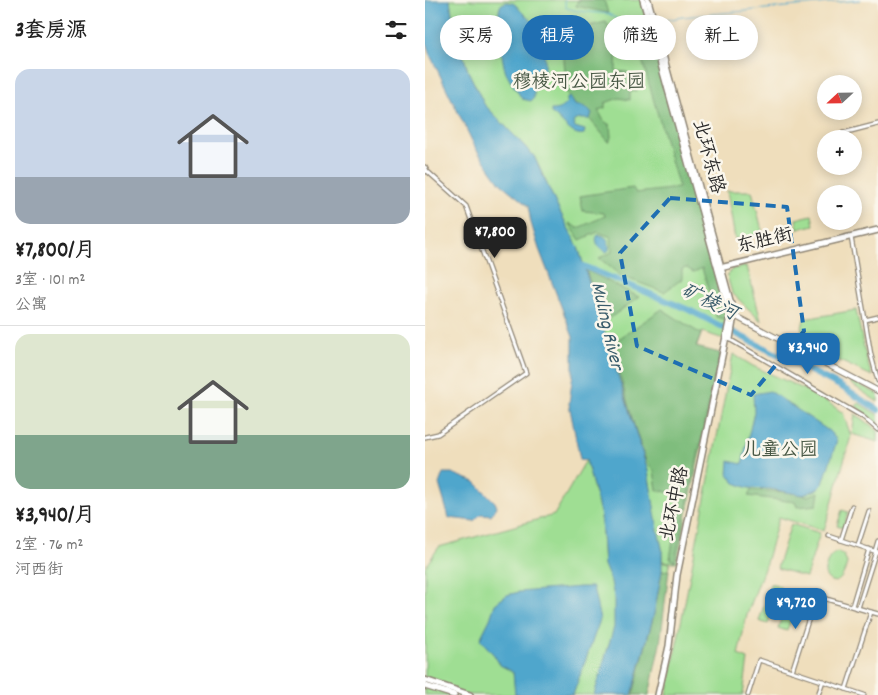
<!DOCTYPE html>
<html lang="zh">
<head>
<meta charset="utf-8">
<style>
  body { margin:0; font-family:Dekko,"LXGW WenKai TC",sans-serif; background:#f6f6f6; color:#222; height:100vh; display:flex; flex-direction:column; font-size:19px; white-space:nowrap }
  * { box-sizing:border-box; margin:0 }
  p { font-size:16px; color:#767676 }
  .icon { flex:none; width:28px; height:28px; fill:none; stroke:currentColor; stroke-width:2; stroke-linecap:round; stroke-linejoin:round }
  .map { position:relative; flex:1; overflow:hidden }
  .sheet { display:flex; flex-direction:column; background:#fff; width:425px }
  .sheet>* { flex:none }
  .banner { position:absolute; left:15px; top:15px; width:362px; height:45px; display:flex; gap:10px }
  .needle { width:32px; rotate:248deg }
  .controls { position:absolute; left:392px; top:75px; display:grid; gap:10px }
  .controls a { display:grid; place-items:center; width:45px; height:45px; border-radius:50%; background:#fff; box-shadow:0 2px 12px #0003; font-size:25px }
  .price { position:absolute; translate:-50% -42px; padding:0 11px; border-radius:10px; background:#1f6fb2; color:#fff; font-size:16px; line-height:32px; filter:drop-shadow(0 1px 2px #0008) }
  .price::after { content:''; position:absolute; left:50%; top:30px; width:15px; height:11px; margin-left:-8px; background:inherit; clip-path:polygon(0 0,100% 0,50% 100%) }
  .price.current { background:#222; color:#fff }
  ul { padding:0; list-style:none }
  li { display:grid; align-content:center; gap:10px; height:265px; padding:0 15px }
  li+li { border-top:1px solid #e0e0e0 }
  li span { display:grid; place-items:center; height:155px; border-radius:15px; color:#555 }
  li>.icon { margin-inline-start:auto }
  span .icon { width:90px; height:90px; fill:#fffc; stroke-width:1 }
  li b { font-size:21px }
  h2 { display:flex; justify-content:space-between; align-items:center; height:60px; padding:0 15px; font-size:21px }
  .chip { padding:0 18px; border-radius:22px; background:#fff; box-shadow:0 2px 12px #0003; font-size:18px; line-height:45px }
  .chip.current { background:#1f6fb2; color:#fff }
  main { display:flex; flex:1; min-height:0 }
  .map>svg:first-child { display:block }
  .green { fill:#9fde93; stroke:#65845f }
  .forest { fill:#7fbd7d; stroke:#557454 }
  .water { fill:#4fa6cc; stroke:#3d687c }
  .lines { fill:none; stroke-linecap:round; stroke-linejoin:round }
  .stream { stroke:#4fa6cc; stroke-width:1 }
  .river { stroke:#4fa6cc; stroke-width:6 }
  .minor-casing { stroke:#8d8474; stroke-width:5.5 }
  .major-casing { stroke:#8d8474; stroke-width:7 }
  .highway-casing { stroke:#8d8474; stroke-width:8 }
  .minor { stroke:#fff; stroke-width:3 }
  .major { stroke:#fff; stroke-width:4.5 }
  .highway { stroke:#fff; stroke-width:5 }
  .marked { fill:none; stroke:#1f6fb2; stroke-width:4; stroke-dasharray:10 6; stroke-linejoin:round }
  .labels { text-anchor:middle; dominant-baseline:central; stroke-width:5; stroke-linejoin:round; paint-order:stroke }
  .park-label { font-size:19px; fill:#485845; stroke:#fbf7ec }
  .street-label { font-size:19px; fill:#2b2b2b; stroke:#fbf7ec }
  .water-label { font-size:20px; font-style:italic; fill:#395c6b; stroke:#fbf7ec }
</style>
</head>
<body>
<main>
<section class="sheet">
<h2>3套房源<svg class="icon" aria-label="filters" viewBox="0 0 24 24"><path d="M4 7h16M4 17h16"/><circle cx="9" cy="7" r="2"/><circle cx="15" cy="17" r="2"/></svg></h2>
<ul>
<li><span style="background:linear-gradient(#c9d6e8 70%,#9aa5b1 0)"><svg class="icon" aria-label="home" viewBox="0 0 24 24"><path d="M3 11l9-7 9 7M6 9v11h12V9"/></svg></span><div><b>¥7,800/月</b><p>3室 · 101 m²</p><p>公寓</p></div></li>
<li><span style="background:linear-gradient(#dfe7d0 65%,#7fa58c 0)"><svg class="icon" aria-label="home" viewBox="0 0 24 24"><path d="M3 11l9-7 9 7M6 9v11h12V9"/></svg></span><div><b>¥3,940/月</b><p>2室 · 76 m²</p><p>河西街</p></div></li>
</ul>
</section>
<div class="map">
<svg width="453" height="695" viewBox="0 0 453 695">
  <rect width="100%" height="100%" fill="#fbf7ec"/>
  <filter id="ink" filterUnits="userSpaceOnUse"><feTurbulence type="fractalNoise" baseFrequency=".02" numOctaves="2"/><feDisplacementMap in="SourceGraphic" scale="10" xChannelSelector="R" yChannelSelector="G"/><feConvolveMatrix kernelMatrix="1 2 1 2 8 2 1 2 1" color-interpolation-filters="sRGB"/></filter>
  <filter id="wash" filterUnits="userSpaceOnUse"><feTurbulence type="fractalNoise" baseFrequency=".0096" numOctaves="4" result="noise"/><feDisplacementMap in="SourceGraphic" scale="20" xChannelSelector="R" yChannelSelector="G"/><feGaussianBlur stdDeviation="1.12" result="paint"/><feColorMatrix in="noise" values="0 0 0 0 0 0 0 0 0 0 0 0 0 0 0 0 0 1.4 0 .05"/><feComposite in="paint" operator="in"/></filter>
  <g filter="url(#wash)">
    <rect width="100%" height="100%" fill="#efdebc"/>
    <g class="green">
      <path d="M25,0h192l87,314 -5,25 -22,-7 -6,17 25,6 -44,207h-7l-2,8 -10,79 -9,46h-224v-128l14,-20 115,-32 32,-55 15,56 3,49 66,-3 -8,-1v-13l-5,-20 -9,-57 -70,-224 -21,-41 -23,-50 -50,-52 -16,-33 -15,-50z"/>
      <path d="M302,191h25l11,43 -28,5z"/>
      <path d="M387,215l2,10 -16,4 -2,-10z"/>
      <path d="M322,266l14,55 -29,-28 -5,-17 5,-7z"/>
      <path d="M431,310l11,51 5,15 -73,-34 5,-23z"/>
      <path d="M308,354l20,12 55,25 21,12 14,10 8,23 -27,95 -45,-14 -13,46 -19,52 -9,40 10,4 -5,36h-76z"/>
      <path d="M427,381l26,13v8l-27,-18z"/>
      <path d="M434,403l19,12v9l-22,-18z"/>
      <path d="M430,414l8,5 15,12v11l-26,-8z"/>
      <path d="M417,510l6,2 -5,16 -6,-2z"/>
      <path d="M366,524l29,9 -14,44 -29,-9z"/>
      <path d="M413,552l6,3 3,8c-1,4 -3,11 -6,15 -6,8 -17,2 -16,-8 0,-2 2,-5 2,-7 3,-7 5,-9 11,-11z"/>
      <path d="M346,583l9,3 -12,38 -9,-3z"/>
      <path d="M366,590l8,3 -12,38 -9,-3z"/>
    </g>
    <g class="forest">
      <path d="M153,0h26l4,13 -32,-7z"/>
      <path d="M181,22l11,17 -1,32 11,1 9,12v7l-6,1v8l-11,-2 -14,5v5l-7,2 6,11 6,4 1,12 -2,5 -22,-26 -4,-10 -8,-1 -8,-12 -4,-45 22,-21z"/>
      <path d="M223,27l80,288 -1,5 -11,-3 -14,-49 -9,4 -6,-4 -5,1v10l-18,13 -43,-16 -22,-18 13,-6 -1,-15 -13,-5 -18,8 -11,-17 9,5 27,-12 -1,-3 -21,-2 -3,-15 53,-8 3,5 43,-5 -45,-156z"/>
      <path d="M161,270l53,27 -36,26z"/>
      <path d="M237,309l39,25 -5,13 24,6 -45,208 -5,-2 10,-64 -23,-5 -3,-19 -8,-10 -12,-36 -23,-81z"/>
      <path d="M326,490l36,2 21,4 11,-4 -2,13 -20,2 -2,-5 -40,-5 -7,-1z"/>
      <path d="M244,570l-9,74 -11,51h-16l21,-81 8,-43z"/>
    </g>
    <g class="water">
      <path d="M0,0h25l3,21 15,50 16,33 50,52 23,50 21,41 70,224 10,59 4,18v23l-8,43 -22,81h-38l20,-68v-30l-3,-15 -7,-17 -3,-49 -15,-56 -6,-1 -11,-55 4,-31v-36l-34,-88 -8,-26 -3,-17 -28,-23 -24,-34 -47,-96 -4,-15z"/>
      <path d="M81,2c12,1 10,5 18,12 5,6 14,10 17,16 3,5 3,13 3,19 2,19 3,25 -10,39v10l-3,3 -9,-2c-5,-9 -12,-17 -16,-26 -4,-10 -10,-58 -6,-66 1,-4 3,-3 6,-5z"/>
      <path d="M145,97l5,8c7,1 13,2 17,8l-2,6h-10l-6,2 -1,2 2,4 10,3 -1,4c-14,3 -22,-15 -33,-21v-3c8,0 11,-2 16,-8v-4z"/>
      <path d="M173,235c9,0 12,7 11,15l-2,2c-7,-2 -14,-11 -9,-17z"/>
      <path d="M345,391l59,40 8,9 -14,44 -7,6 -13,5 -33,-6 -22,-1 -13,-5 -7,-9 1,-13 13,3 12,-52 -1,-18z"/>
      <path d="M18,473h9l23,9 20,20 2,5 -6,8 -10,-1 -7,7 -25,-3 -10,-34z"/>
      <path d="M155,587h13l7,33 -27,75h-58l-2,-23 -13,-7 -6,-10 -14,-16 10,-20 5,-15 12,-9 12,-3z"/>
    </g>
    <g class="lines">
      <g class="stream">
        <path d="M140,0v3l1,5 12,3 31,3 8,5 23,7 8,-2"/>
        <path d="M232,22l25,-5 178,-17"/>
      </g>
      <path class="river" d="M151,263l113,47 151,76 38,24"/>
    </g>
  </g>
  <g filter="url(#ink)">
    <g class="lines">
      <g class="minor-casing">
        <g id="minor">
          <path d="M418,133l35,-9"/>
          <path d="M0,167l2,4 -2,1"/>
          <path d="M426,237l20,118 7,26"/>
          <path d="M440,320l13,-3"/>
          <path d="M304,339l134,78 15,13"/>
          <path d="M0,437l13,-3 88,-61 -60,-167 -39,-35"/>
          <path d="M404,536l48,16"/>
          <path d="M416,540l11,-34"/>
          <path d="M433,545l11,-34"/>
          <path d="M450,551l3,-10"/>
          <path d="M427,606l17,-57"/>
          <path d="M433,608l18,-57"/>
          <path d="M367,671l24,-75 62,18"/>
          <path d="M421,689l25,-77"/>
          <path d="M323,695l11,-35 105,35"/>
          <path d="M393,695l5,-14"/>
        </g>
      </g>
      <g class="major-casing">
        <path id="major" d="M306,314l147,77"/>
      </g>
      <g class="highway-casing">
        <g id="highway">
          <path d="M218,0l87,313v4l-53,258 -8,71 -11,49"/>
          <path d="M223,0l86,315 -4,24"/>
          <path d="M295,268l158,-38"/>
          <path d="M0,680l45,15"/>
          <path d="M0,686l29,9"/>
        </g>
      </g>
      <use href="#minor" class="minor"/>
      <use href="#major" class="major"/>
      <use href="#highway" class="highway"/>
    </g>
  </g>
  <path class="marked" d="M245,198l117,9 17,124 -53,64 -114,-49 -17,-93z"/>
  <g class="labels">
    <g class="park-label">
      <text x="154" y="83">穆棱河公园东园</text>
      <text x="355" y="451">儿童公园</text>
    </g>
    <g class="street-label">
      <text transform="translate(282 157) rotate(75)">北环东路</text>
      <text transform="translate(340 242) rotate(-13)">东胜街</text>
      <text transform="translate(251 504) rotate(-78)">北环中路</text>
    </g>
    <g class="water-label">
      <text transform="translate(284 303) rotate(26)">矿棱河</text>
      <text transform="translate(181 326) rotate(77)">Muling River</text>
    </g>
  </g>
</svg>
<div class="controls">
<a><svg class="needle" viewBox="-14 -14 28 28"><path d="M0-13l5 13h-10z" fill="#e53935"/><path d="M0 13l5-13h-10z" fill="#767676"/></svg></a>
<a>+</a>
<a>−</a>
</div>
<b class="price current" style="left:70px;top:259px">¥7,800</b>
<b class="price" style="left:383px;top:375px">¥3,940</b>
<b class="price" style="left:371px;top:630px">¥9,720</b>
<div class="banner">
<a class="chip">买房</a>
<a class="chip current">租房</a>
<a class="chip">筛选</a>
<a class="chip">新上</a>
</div>
</div>
</main>
</body>
</html>
